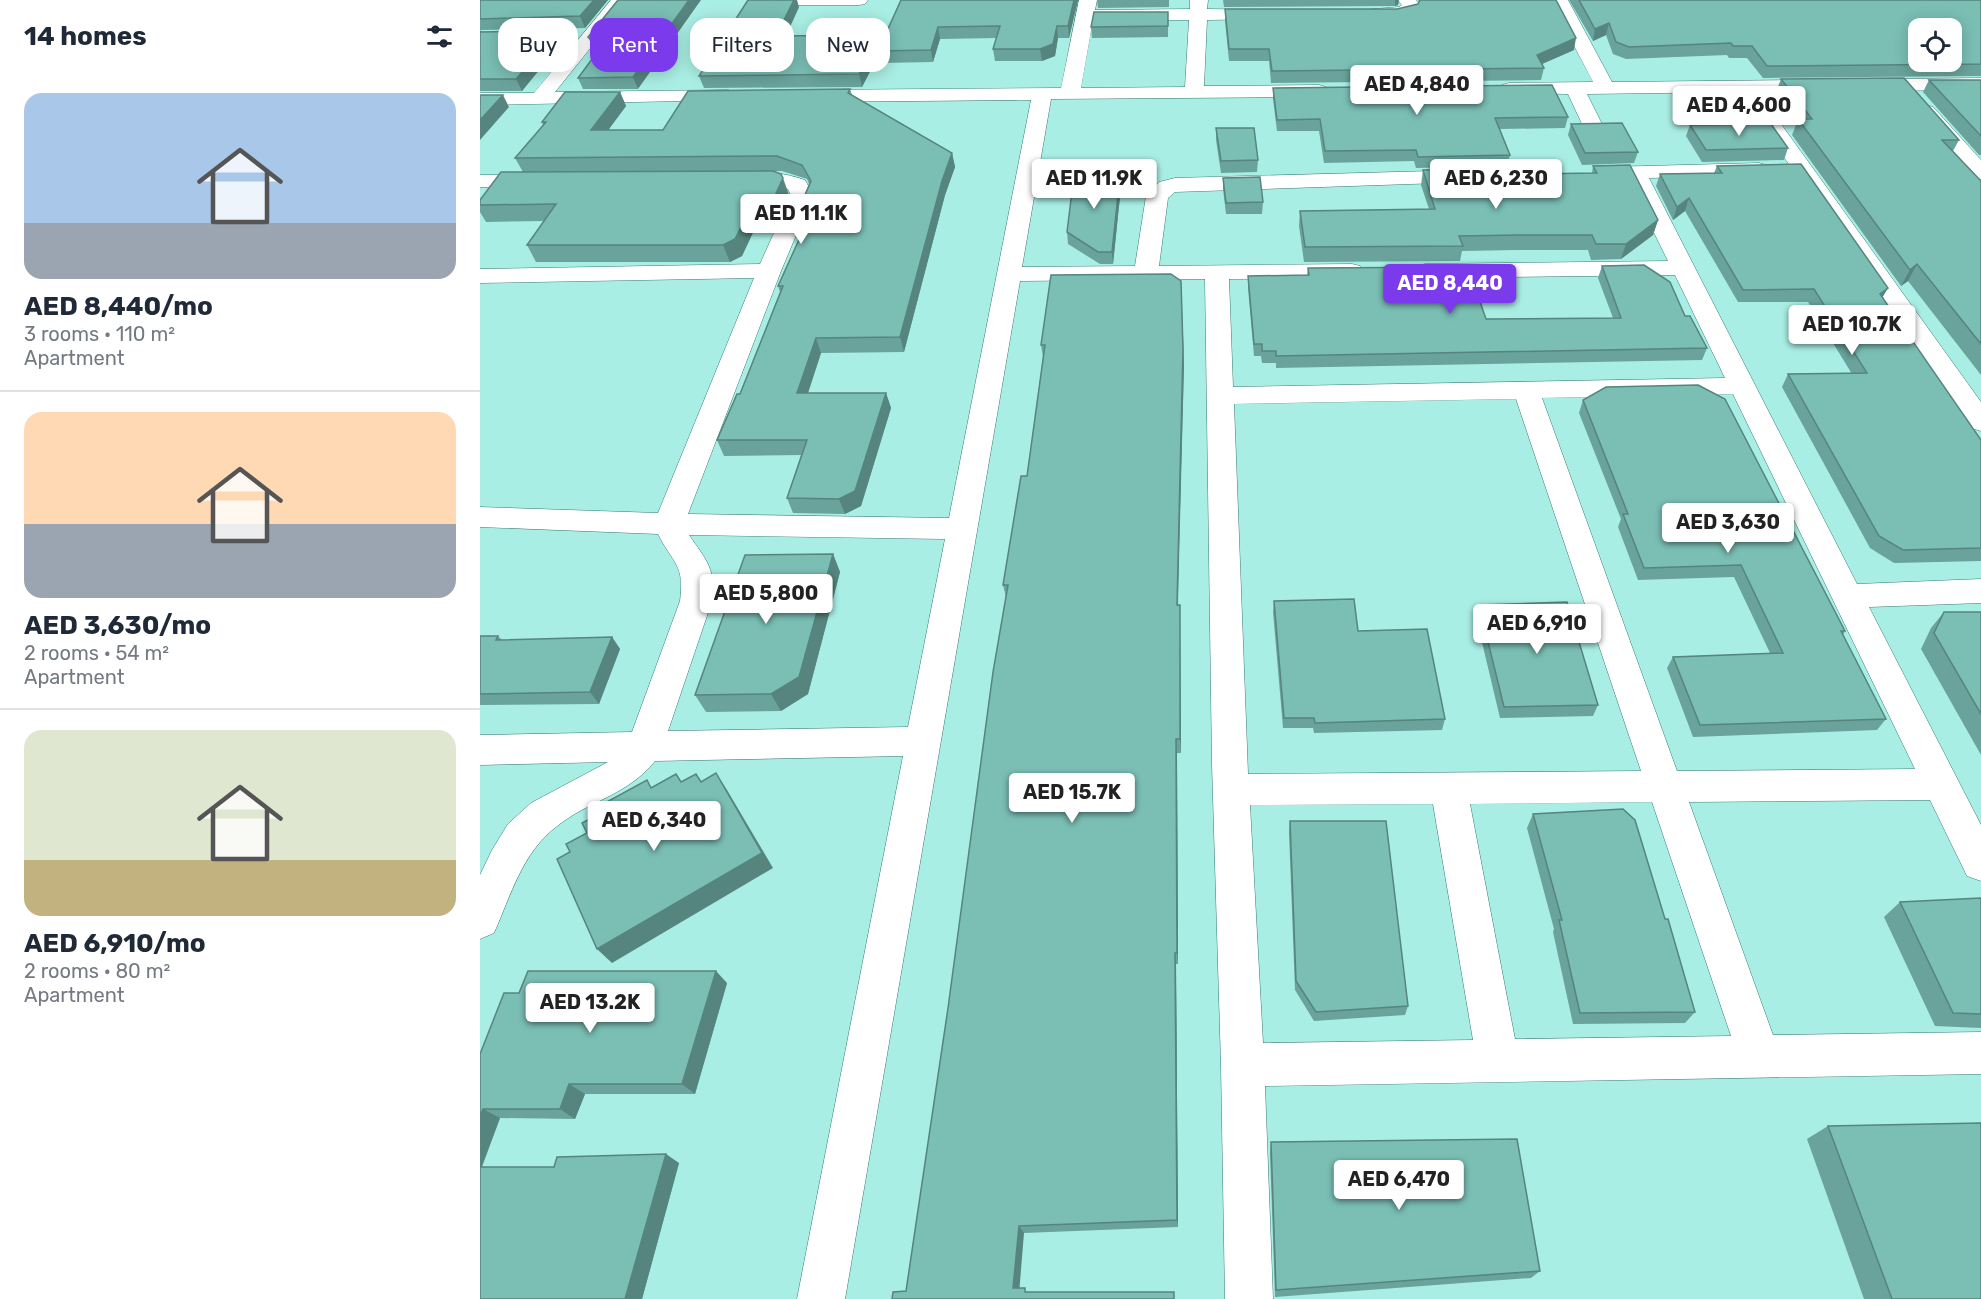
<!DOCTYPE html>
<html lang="en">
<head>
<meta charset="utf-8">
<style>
  body { margin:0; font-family:Rubik,sans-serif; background:#f6f6f7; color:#1f2937; height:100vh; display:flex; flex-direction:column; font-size:22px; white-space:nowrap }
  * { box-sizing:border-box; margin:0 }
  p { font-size:20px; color:#747a83 }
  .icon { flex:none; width:33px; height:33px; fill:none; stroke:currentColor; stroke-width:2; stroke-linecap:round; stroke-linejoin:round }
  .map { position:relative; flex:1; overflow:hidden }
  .sheet { display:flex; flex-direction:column; background:#fff; width:480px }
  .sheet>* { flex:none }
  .guide { position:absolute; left:18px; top:18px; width:570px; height:54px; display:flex; gap:12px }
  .controls { position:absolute; left:1428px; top:18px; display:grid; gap:12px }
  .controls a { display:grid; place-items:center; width:54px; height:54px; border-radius:12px; background:#fff; box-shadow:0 3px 15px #0003; font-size:30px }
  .price { position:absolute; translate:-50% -51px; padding:0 14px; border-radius:6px; background:#fff; color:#222; font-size:20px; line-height:39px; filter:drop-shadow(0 2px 3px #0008) }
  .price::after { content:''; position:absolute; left:50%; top:36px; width:18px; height:14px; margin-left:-9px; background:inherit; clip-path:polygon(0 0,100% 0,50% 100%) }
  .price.current { background:#7c3aed; color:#fff }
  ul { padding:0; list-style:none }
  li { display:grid; align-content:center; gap:12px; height:318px; padding:0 24px }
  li+li { border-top:2px solid #e0e1e3 }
  li span { display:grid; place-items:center; height:186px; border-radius:18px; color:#555 }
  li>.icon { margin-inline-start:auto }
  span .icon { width:108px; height:108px; fill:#fffc; stroke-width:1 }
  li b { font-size:26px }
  h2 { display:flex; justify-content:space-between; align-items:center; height:72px; padding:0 24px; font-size:26px }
  .chip { padding:0 21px; border-radius:18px; background:#fff; box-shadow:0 3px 15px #0003; font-size:21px; line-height:54px }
  .chip.current { background:#7c3aed; color:#fff }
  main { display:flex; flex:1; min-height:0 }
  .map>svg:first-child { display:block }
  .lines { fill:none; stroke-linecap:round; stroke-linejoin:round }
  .minor-casing { stroke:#387c74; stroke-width:1 }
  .minor { fill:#fff; fill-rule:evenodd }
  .wall { fill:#69a39b }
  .shaded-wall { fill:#55857e }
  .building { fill:#7abeb4; stroke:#55857e; stroke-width:1.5; fill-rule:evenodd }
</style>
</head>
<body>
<main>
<section class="sheet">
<h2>14 homes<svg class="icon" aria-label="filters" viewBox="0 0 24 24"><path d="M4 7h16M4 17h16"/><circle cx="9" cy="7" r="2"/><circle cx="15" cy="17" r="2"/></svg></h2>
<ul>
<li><span style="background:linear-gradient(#a9c7e8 70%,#9aa5b1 0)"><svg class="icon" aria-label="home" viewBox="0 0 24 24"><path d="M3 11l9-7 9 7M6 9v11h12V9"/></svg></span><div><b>AED 8,440/mo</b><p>3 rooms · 110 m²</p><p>Apartment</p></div></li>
<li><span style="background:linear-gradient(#ffd9b3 60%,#9aa5b1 0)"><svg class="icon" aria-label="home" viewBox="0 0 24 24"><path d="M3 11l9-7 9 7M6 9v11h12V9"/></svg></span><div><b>AED 3,630/mo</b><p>2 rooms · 54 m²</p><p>Apartment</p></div></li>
<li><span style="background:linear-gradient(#dfe7d0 70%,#c2b280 0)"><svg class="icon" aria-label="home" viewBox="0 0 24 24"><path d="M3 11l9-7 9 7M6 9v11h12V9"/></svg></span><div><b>AED 6,910/mo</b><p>2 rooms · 80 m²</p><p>Apartment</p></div></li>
</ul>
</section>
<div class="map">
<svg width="1501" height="1299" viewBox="0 0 1501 1299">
  <rect width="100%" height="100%" fill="#a9eee4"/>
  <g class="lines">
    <g class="minor-casing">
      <g id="minor">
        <path d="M131,0h18l-74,92 173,-2 7,2 3,4 -3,4 -255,5v-12h54z"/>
        <path d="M283,0h105l-3,4 -6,1h-87l-6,-1z"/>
        <path d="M599,0h18l-2,10 95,-1v-9h18l-1,9 69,1 3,4 -3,4 -6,1 -63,1 -3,66 115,-1 7,2 3,4 -3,4 -7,2 -268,2 -29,168 113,-1 11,-70 13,-14 16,-4 294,-8 8,1 3,5 -3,5 -8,1 -294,10 -7,6 -9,68 193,-2 8,2 4,5 -4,5 -8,2 -123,1 4,108 492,-9 -50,-103 -250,3 -8,-2 -4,-5 4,-5 8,-2 243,-3 -41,-83 -19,-1 -3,-5 3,-5 151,-4 7,2 4,4 -4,4 -7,2 -110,3 208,406 124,-5v24l-112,4 112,218v56l-14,-5 -37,-76 -241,2 84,233 208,-3v42l-716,12 8,213h-48l-4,-234 -9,-301 -7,-485 -185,2 -175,1018h-48l106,-543 -248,5c-28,35 -66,39 -99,66 -34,26 -45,68 -62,106l-14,6v-64l12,-25 16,-26 23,-21 77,-41 -128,3v-30l152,-3 48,-131c5,-37 -7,-37 -22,-67l-178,-7v-20l178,6 96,-235 -274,5v-14l280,-5 31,-69 -3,-6c-18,-7 -38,-1 -58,-5l-3,-5 3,-5c24,-5 52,-2 75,6l8,15 -32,76 -93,243 261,4 82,-418 -224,2 -7,-2 -3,-4 3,-4 7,-2 254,-2zM613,20h96l-4,67 -104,1zM1253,394l182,375 -238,2 -135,-373zM1036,399l125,372 -393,3 -14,-370zM209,535l256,4 -37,188 -240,4 44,-130c4,-33 -6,-41 -23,-66zM1172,802l79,234 -216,3 -45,-235zM953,804l40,236 -210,3 -13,-238z"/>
        <path d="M918,0h18l4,5c-3,4 -7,9 -11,11 -8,4 -37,4 -46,2l-3,-4 3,-4 36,-3 3,-2z"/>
        <path d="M1070,0h18l44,82 369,-4v12l-223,2 223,310v29l-10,-3 -232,-336 -152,2 16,32 -3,4h-14l-3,-4 -15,-32 -66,-1 -3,-4 3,-4 7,-2 84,-1z"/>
        <path d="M1446,105l7,2 48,53v19l-8,-1 -54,-63 -3,-4 3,-4z"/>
        <path d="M0,175h60l8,1 3,5 -3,5 -8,1h-60z"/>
      </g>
    </g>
    <use href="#minor" class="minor"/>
  </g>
  <g class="wall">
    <path d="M0,0h128l-23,28 -105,2z"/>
    <path d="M138,0l20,89h-55l-5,-11 20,-26 -5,-4 -5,-11z"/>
    <path d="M421,0h177l-9,38h-11l-3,18 -13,5h-47l-2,-12 3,-11 -56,1 -7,23 -52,1 -2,-9 -17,33 -158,1 -5,-12 100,-69 -13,29 93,-1 2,8z"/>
    <path d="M617,0h72v7l-71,1z"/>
    <path d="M743,0h176l-1,5 -3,1 -171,1z"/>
    <path d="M938,0h138l18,50 -32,14 2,4 -3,12 -270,3 -2,-22h-40l-4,-40v-12h172l21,-5 1,-3z"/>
    <path d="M1089,0h412v76l-218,2 -16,-20h-18l-2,-3 -101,4 -13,-5 -7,-19 -13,6z"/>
    <path d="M688,12v25l-76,1 -1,-11z"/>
    <path d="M0,31l82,11 -40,49h-42z"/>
    <path d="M1301,79l178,61 -6,11 28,30v194l-73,-94 -7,5 -109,-151 5,-12 -22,-29z"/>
    <path d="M1449,80h52v75h-2l-56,-63z"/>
    <path d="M793,88l295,29 -3,11 -65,1 10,26 -3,11 -91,2 -2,-7 -90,2 -5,-32h-42l-4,-32z"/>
    <path d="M370,89l2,6 100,58 3,14 -10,28 -41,157 -83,1 -13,40h78l5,15 -30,98 -16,8 -52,-1 -6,-15 14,-43 -77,1 -7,-16 23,-46 40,-102 -2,-6 27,-60h-3l-4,-15 11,-27 -2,-5 -25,-8h-9l16,24 -14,31h-19l-14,30 -12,6h-194l-9,-17 17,-24 -58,1 -6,-10v-12l43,-28 -8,-14 28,-32 -1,-4 78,-30 6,14 -18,24h55z"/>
    <path d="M1091,124l67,28 -4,11 -52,2 -14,-30z"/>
    <path d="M1210,125l98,23 -4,12 -82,2 -16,-26z"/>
    <path d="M736,128l42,32 -1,12 -36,1 -5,-33z"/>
    <path d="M1113,166l65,54 -5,15 -32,24 -30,1 -3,-10h-71l-55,1 -2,10 -156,1 -5,-36 1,-15 129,-2 -8,-24 2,-15 96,4 73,-1z"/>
    <path d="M1237,166l165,132 99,142v121l-87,2 -24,-15 -88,-161 6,-13h64l-44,-72h-70l-53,-91 -12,9 -17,-34 4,-12 54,-1z"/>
    <path d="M640,175l1,12 -8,77h-13l-32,-20 -1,-12z"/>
    <path d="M743,178l40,24 -1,12h-36l-3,-25z"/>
    <path d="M1122,266l83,50 22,32 -5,12 -426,8v-5h-14l-1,-7h-7l-6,-68v-12l59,-1 1,-7 178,51 127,-1 -15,-40z"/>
    <path d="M561,345l143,19 -6,241h2v15l1,133h-4l1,211h-2l2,263 -154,6 -118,58 42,-283 58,-411 -3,-12 24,-109 16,-119z"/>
    <path d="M1103,400l262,231 -2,4 43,84 -9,11 -184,7 -26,-69 6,-11 97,-4 -36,-76 -96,3 -20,-53 3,-8 -42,-106z"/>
    <path d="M353,554l7,18 -32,122 -27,17 -75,1 -11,-17z"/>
    <path d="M794,601l84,30 87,88 -3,11 -128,3 -1,-5h-30l-10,-116z"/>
    <path d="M999,605l119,100 -5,11 -93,2 -24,-101z"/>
    <path d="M1464,612h37v143l-60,-106 10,-21z"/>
    <path d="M0,636h18l4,4 110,-3 8,12 -21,55 -119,1z"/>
    <path d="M1053,814l132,105 30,93 -10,11 -112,1 -20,-92 1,-3 -27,-101z"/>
    <path d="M810,821l118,185 -3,9 -91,6 -19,-31 -6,-158z"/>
    <path d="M1501,898v130l-46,-2 -51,-109 16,-15z"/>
    <path d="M247,983l-32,111h-110l-10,25 -75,-1 -18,49h72l125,-4 -37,136h-162v-245z"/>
    <path d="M1348,1126l153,173h-117l-57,-160z"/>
    <path d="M791,1142l269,129 -9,7 -256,19 -5,-144z"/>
  </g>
  <g class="shaded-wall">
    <path d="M114,0h14l-23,28 -5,-12z"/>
    <path d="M209,0h12l-63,89 -5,-12z"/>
    <path d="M314,0h3l2,7 -19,41 -4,-12z"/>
    <path d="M594,0h4l-9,38 -1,-12z"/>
    <path d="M915,0h4l-1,5 -3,1z"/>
    <path d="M1129,23l-3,12 -13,6 2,-12z"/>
    <path d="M577,26l1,12 -3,18 -13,5 -2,-12z"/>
    <path d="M458,27l2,12 -7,23 -2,-12z"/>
    <path d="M77,31l5,11 -40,49 -6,-12z"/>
    <path d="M399,35l3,12 -4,4 1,3 -17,33 -3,-13z"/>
    <path d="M1096,38l-2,12 -39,17 2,-12z"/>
    <path d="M140,92l6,14 -28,38 -7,-14z"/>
    <path d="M23,95l6,12 -29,33v-20z"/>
    <path d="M472,153l3,14 -10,28 -41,157 -4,-15 42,-156z"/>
    <path d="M640,175l1,12 -8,77 -1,-12z"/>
    <path d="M303,178l6,17 -14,31 -6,-17z"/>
    <path d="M1209,198l-4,13 -12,9 4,-13z"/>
    <path d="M270,209l6,17 -14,30 -12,6 -7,-17z"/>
    <path d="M1178,220l-5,15 -32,24 5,-15z"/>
    <path d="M1437,264l-9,17 -7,5 9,-16z"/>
    <path d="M701,281l3,83 -7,256v-15z"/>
    <path d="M1408,288l-7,12 -1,-6z"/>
    <path d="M336,338l5,15 -18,55 -6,-15z"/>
    <path d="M406,393l5,15 -30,98 -16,8 -6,-15z"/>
    <path d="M353,554l7,18 -32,122 -27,17 -10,-17z"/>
    <path d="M700,605v15l1,133 -1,-14z"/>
    <path d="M132,637l8,12 -21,55 -9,-12z"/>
    <path d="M696,739l1,14 1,211 -1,-11z"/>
    <path d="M236,773l11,17 46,78 -161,95 -15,-14z"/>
    <path d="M695,953l1,11 2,263 -1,-7z"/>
    <path d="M236,971l11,12 -32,111 -13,-10z"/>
    <path d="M89,1084l16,10 -10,25 -15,-10z"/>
    <path d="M3,1109l17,9 -20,53v-55z"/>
    <path d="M186,1154l13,9 -37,136h-17z"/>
    <path d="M539,1226l5,7 -5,61 -6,-6z"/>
  </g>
  <g class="building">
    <path d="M0,0h114l-14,16 -100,3z"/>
    <path d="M138,0h71l-56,77 -55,1 23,-31 -13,-10z"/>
    <path d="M268,0h46l-18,36 103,-1 -20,39 -160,2z"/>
    <path d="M421,0h173l-6,26h-11l-4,18 -13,5h-47l7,-23 -62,1 -7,23 -53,1z"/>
    <path d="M940,0h136l20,38 -39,17 7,13 -272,3 -3,-22h-40l-4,-40h172l21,-5z"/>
    <path d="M1099,0h402v64l-214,2 -15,-20h-19l-2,-3 -102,4 -13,-5 -7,-19 -14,6zM1438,28h34v34h-34z"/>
    <path d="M614,12h74v14l-77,1z"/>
    <path d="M0,31l1,1 76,-1 -41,48h-36z"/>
    <path d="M1424,78l55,62h-17l39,41v163l-64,-80 -7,6 -112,-151h14l-31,-40z"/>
    <path d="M1449,80h52v56z"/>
    <path d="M1072,85l16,32 -73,1 15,37 -92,2 -2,-7 -91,1 -5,-32 -43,1 -4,-32z"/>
    <path d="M370,89l-2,4 104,60 -10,28 -42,156 -84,1 -19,55h89l-31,98 -16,8 -52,-1 20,-58h-90l20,-46h3l43,-108h-5l34,-75h-14l13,-30 -9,-16 -25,-9 -262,2 31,-36h-4l23,-30h55l-29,38h72l25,-39z"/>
    <path d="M0,95h23l-23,25z"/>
    <path d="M1142,123l16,29 -53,1 -14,-29z"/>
    <path d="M1291,124l17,24 -82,2 -16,-25z"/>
    <path d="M736,128h38l4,32 -37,1z"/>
    <path d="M1321,164l87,124 -8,6 101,146v108l-78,2 -24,-14 -91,-162 79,-1 -53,-84 -71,1 -54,-92 -12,9 -17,-33 62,-1 -5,-7z"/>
    <path d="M1150,165l28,55 -32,24h-30l-4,-9h-72l-61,1 4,10 -158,1 -5,-36 135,-2 -12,-39 94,-2 2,6 78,-1 -4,-7z"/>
    <path d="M293,171l8,3 2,4 -14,31h-19l-15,30 -12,6h-196l29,-41 -76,1v-5l21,-28z"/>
    <path d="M594,175h46l-8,77h-14l-31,-20z"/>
    <path d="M780,177l3,25 -37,1 -3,-25z"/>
    <path d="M1164,265l26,17 15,34h5l17,32 -431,8v-5h-14v-7h-8l-6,-68 61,-1 -1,-7 160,-1 18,52 135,-1 -19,-52z"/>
    <path d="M691,274l10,7 2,68 -6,256h3v134h-4l1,214h-2l2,267 -158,6 -6,62h12v4h149v7h-282l1,-7 13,-1 42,-283 45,-336 15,-87h-5l18,-109h6l18,-131h-4l10,-70z"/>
    <path d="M1218,385l27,14 120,232h-4l45,88 -186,6 -27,-68 110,-4 -42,-88 -97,3 -21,-54h5l-45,-114 23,-13z"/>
    <path d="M353,554l-34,123 -28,17 -76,1 50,-140z"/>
    <path d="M874,599l4,32 69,-2 18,90 -130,4 -1,-5h-30l-10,-117z"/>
    <path d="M1087,602l31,103 -94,2 -25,-102z"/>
    <path d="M1464,612h37v102l-47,-81z"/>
    <path d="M0,636h18l-2,4 116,-3 -22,55 -110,2z"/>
    <path d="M236,773l46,80 -165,96 -40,-90 13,-7 -4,-8 21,-11 -5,-10 24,-13 -3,-6 44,-24 4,8 25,-14 5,8 15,-8 5,8z"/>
    <path d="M1143,809l12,11 30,99h3l27,93 -115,1 -21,-93h3l-29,-106z"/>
    <path d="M810,821h96l22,185 -92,6 -20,-31z"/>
    <path d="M1501,898v116l-28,-1 -53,-111z"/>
    <path d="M48,971h188l-34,113h-113l-9,25h-77l-3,7v-62l24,-61h15z"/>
    <path d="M1501,1123v176h-89l-64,-173z"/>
    <path d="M1037,1139l23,132 -264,19 -5,-148z"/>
    <path d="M186,1154l-41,145h-145v-132h74l3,-10z"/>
  </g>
</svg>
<div class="controls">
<a><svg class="icon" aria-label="locate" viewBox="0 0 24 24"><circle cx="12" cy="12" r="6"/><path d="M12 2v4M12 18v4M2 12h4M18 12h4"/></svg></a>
</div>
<b class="price" style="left:937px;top:116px">AED 4,840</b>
<b class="price" style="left:1259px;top:137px">AED 4,600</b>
<b class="price" style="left:614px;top:210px">AED 11.9K</b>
<b class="price" style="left:1016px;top:210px">AED 6,230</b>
<b class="price" style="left:321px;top:245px">AED 11.1K</b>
<b class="price current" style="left:970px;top:315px">AED 8,440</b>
<b class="price" style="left:1372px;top:356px">AED 10.7K</b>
<b class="price" style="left:1248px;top:554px">AED 3,630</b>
<b class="price" style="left:286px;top:625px">AED 5,800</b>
<b class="price" style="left:1057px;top:655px">AED 6,910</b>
<b class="price" style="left:592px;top:824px">AED 15.7K</b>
<b class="price" style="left:174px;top:852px">AED 6,340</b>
<b class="price" style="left:110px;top:1034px">AED 13.2K</b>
<b class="price" style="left:919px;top:1211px">AED 6,470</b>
<div class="guide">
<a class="chip">Buy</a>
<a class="chip current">Rent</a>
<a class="chip">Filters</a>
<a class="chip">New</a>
</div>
</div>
</main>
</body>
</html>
